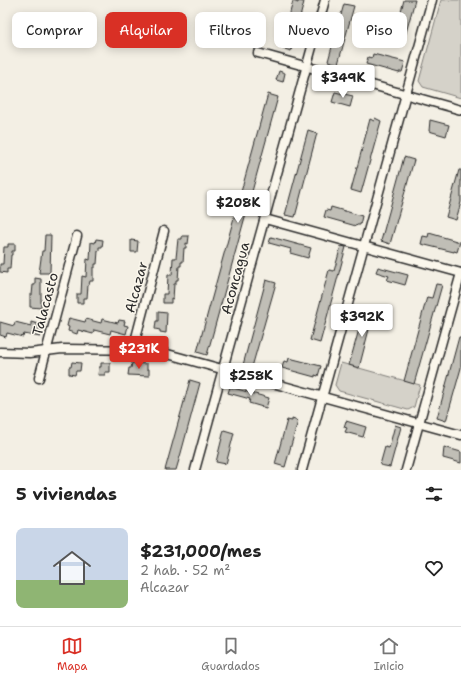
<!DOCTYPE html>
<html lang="es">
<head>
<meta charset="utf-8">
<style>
  body { margin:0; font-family:"Shantell Sans",sans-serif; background:#f2f2f2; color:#222; height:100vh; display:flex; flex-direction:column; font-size:15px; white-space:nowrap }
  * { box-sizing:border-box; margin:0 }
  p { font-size:13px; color:#767676 }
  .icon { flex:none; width:22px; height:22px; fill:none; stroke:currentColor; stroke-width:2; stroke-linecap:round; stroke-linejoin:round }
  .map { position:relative; height:470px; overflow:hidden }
  .side { display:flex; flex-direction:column; background:#fff; flex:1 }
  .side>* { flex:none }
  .guide { position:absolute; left:12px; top:12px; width:437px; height:36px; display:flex; gap:8px }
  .price { position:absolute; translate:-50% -34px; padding:0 9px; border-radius:4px; background:#fff; color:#222; font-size:13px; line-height:26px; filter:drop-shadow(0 1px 2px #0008) }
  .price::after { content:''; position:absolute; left:50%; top:24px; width:12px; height:9px; margin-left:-6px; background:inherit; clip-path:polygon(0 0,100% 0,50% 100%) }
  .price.on { background:#d93025; color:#fff }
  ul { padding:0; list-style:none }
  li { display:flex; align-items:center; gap:12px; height:100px; padding:0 16px }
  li+li { border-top:1px solid #e0e0e0 }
  li span { display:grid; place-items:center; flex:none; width:112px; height:80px; border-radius:8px; color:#555 }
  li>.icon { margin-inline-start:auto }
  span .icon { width:48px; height:48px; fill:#fffc; stroke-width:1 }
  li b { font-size:17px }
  h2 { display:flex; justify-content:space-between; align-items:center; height:48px; padding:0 16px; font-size:17px }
  .chip { padding:0 14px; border-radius:8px; background:#fff; box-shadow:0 2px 10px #0003; font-size:14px; line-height:36px }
  .chip.on { background:#d93025; color:#fff }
  .menu { display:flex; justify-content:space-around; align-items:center; height:56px; border-top:1px solid #e0e0e0; background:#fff; font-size:11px; color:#767676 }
  .menu a { display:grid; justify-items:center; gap:2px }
  .menu .on { color:#d93025 }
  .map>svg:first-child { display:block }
  .green { fill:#d5d2c9; stroke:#807e7a }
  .building { fill:#c0beb6; stroke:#2b2b2b }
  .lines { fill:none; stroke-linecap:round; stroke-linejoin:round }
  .street-casing { stroke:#2b2b2b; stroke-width:11 }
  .street { stroke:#fbf7ec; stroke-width:8 }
  .labels { text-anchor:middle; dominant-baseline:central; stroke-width:3; stroke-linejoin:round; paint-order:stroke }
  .street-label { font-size:14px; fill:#2b2b2b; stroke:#fbf7ec }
</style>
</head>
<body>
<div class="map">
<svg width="461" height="470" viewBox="0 0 461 470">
  <rect width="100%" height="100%" fill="#f3efe4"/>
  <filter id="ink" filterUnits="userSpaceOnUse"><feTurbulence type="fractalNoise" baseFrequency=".025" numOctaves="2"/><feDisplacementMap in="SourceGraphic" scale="8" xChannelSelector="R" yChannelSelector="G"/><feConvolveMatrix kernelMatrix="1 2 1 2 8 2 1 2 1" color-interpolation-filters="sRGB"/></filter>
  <g filter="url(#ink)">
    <g class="green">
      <path d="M441,0h20v98l-38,-11 -4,-6z"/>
      <path d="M341,363l79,22 -6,22 -6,3 -69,-19 -4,-6z"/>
    </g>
    <g class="building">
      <path d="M404,0h11l-11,40 -10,-3z"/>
      <path d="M293,1l5,2v-2l6,1 -13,49 -10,-3z"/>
      <path d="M344,4l10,2 -16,58 -10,-3z"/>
      <path d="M373,54l32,8 -3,10h-3v1l-33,-9 2,-7 4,1z"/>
      <path d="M279,71l6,2 -2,9 -7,-2z"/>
      <path d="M335,92l18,4 -3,11 -18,-5z"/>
      <path d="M268,94l10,3 -71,258 -10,-3z"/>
      <path d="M375,118l6,3 -20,72 -10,-3 19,-71 4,2z"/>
      <path d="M430,120l19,5 -3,11 -17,-5z"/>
      <path d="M308,130l9,3 -22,84 -10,-2z"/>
      <path d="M404,157l10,3 -24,84 -9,-3z"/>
      <path d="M459,170h2v32l-5,18 -10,-3z"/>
      <path d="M331,207l31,9 -2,9h-3l-1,1 -32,-9 2,-7 4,1z"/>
      <path d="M429,233l31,9 -3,10 -3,-1v1l-33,-8 2,-8 5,1z"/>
      <path d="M45,235h6l-1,38h-11l3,-22h2z"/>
      <path d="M182,236h7l-1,8 -2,-1v5h-2l-1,14h-2v4h-2l-1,14h-2v4h-2l-1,15 -2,-1v5h-8v-9h4l1,-19h4l1,-17h3l2,-19h4z"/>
      <path d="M271,237l40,11 -3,10 -18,-5 1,-4 -22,-6z"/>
      <path d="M96,239l7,1 -1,7h-3v4h-1l-1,13h-2v4h-2v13h-3l-1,4h-1l-1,13h-4v5h-6v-9h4l1,-18 4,1 1,-18 3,1 1,-18 4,1z"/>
      <path d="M131,240l7,1 -1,11h-6z"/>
      <path d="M8,244h7v7h-3v4h-1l-1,14h-3v4l-7,-1v-8h3l1,-17h4z"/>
      <path d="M341,246l5,1 -26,96 -10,-3 19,-70 5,1z"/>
      <path d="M378,267l30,8 -3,10 -18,-5 2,-4 -13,-4z"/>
      <path d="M35,278l6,1v29l-11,-1v-12h2l1,-10h2z"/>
      <path d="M266,280l10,3 -24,84 -9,-2z"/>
      <path d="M436,284l6,1 -28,99 -10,-3 23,-84 5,1z"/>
      <path d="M365,308l9,2 -15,58 -10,-3z"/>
      <path d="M158,312l9,1 -1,20 -6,-1v-2l-5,-1 1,-8h2z"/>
      <path d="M69,318l16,4 1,-3 15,4 1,-4 16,4 1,-3 6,1 -1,4 4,1 -2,8 -15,-4 -1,4 -16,-4 -1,4 -15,-4 -1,4 -9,-3 1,-4 -2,-1z"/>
      <path d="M0,322l14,4 1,-4 16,4v-4l7,2 -1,4 5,1 -2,8 -16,-3 -1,3 -16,-4 -1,4 -6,-2z"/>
      <path d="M459,337h2v31l-15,53 -9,-3z"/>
      <path d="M289,358l32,8 -3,10 -3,-1v2l-33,-9 2,-7 4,1z"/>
      <path d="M72,362l9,1 -1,8h-4l-1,4 -6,-1v-7h2z"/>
      <path d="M101,363h9v9h-5v3h-7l1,-8h2z"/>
      <path d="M132,363l15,1v5h2v7l-21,-1 1,-7h2z"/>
      <path d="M190,380l10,3 -19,70 -5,17h-11z"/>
      <path d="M230,387l39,11 -3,10 -17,-5 1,-4 -22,-6z"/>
      <path d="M292,419l6,2 -13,46 -10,-3 12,-44 5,1z"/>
      <path d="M346,421l20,6 -3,10 -18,-5 2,-4 -3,-1z"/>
      <path d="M395,425l6,2 -11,40 -10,-2 5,-18 4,1z"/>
      <path d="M224,430l10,3 -8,31 -10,-2z"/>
      <path d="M444,447l17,5v11l-18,-5z"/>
    </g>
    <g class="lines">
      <g class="street-casing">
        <g id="street">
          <path d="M258,53l203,57"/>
          <path d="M265,219l196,54"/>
          <path d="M133,349l31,-118"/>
          <path d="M0,352l30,1 32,-4 91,1 308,85"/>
          <path d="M39,378l38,-142"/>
          <path d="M195,470l130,-470"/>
          <path d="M302,470l130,-470"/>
          <path d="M406,470l55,-197"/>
        </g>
      </g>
      <use href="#street" class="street"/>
    </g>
  </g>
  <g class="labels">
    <g class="street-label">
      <text transform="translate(235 278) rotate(-75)">Aconcagua</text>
      <text transform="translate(136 287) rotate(-75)">Alcazar</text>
      <text transform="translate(45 304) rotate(-75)">Talacasto</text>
    </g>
  </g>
</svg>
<b class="price" style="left:343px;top:99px">$349K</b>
<b class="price" style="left:238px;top:224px">$208K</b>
<b class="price" style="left:362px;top:338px">$392K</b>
<b class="price on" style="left:139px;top:370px">$231K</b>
<b class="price" style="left:251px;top:397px">$258K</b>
<div class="guide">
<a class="chip">Comprar</a>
<a class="chip on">Alquilar</a>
<a class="chip">Filtros</a>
<a class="chip">Nuevo</a>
<a class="chip">Piso</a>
</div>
</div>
<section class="side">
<h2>5 viviendas<svg class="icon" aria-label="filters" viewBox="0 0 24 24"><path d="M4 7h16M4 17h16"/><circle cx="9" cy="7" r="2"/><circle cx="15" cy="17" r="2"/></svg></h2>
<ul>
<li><span style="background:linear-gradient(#c9d6e8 65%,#8fb573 0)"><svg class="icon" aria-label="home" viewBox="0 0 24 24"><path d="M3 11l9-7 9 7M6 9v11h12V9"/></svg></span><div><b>$231,000/mes</b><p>2 hab. · 52 m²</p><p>Alcazar</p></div><svg class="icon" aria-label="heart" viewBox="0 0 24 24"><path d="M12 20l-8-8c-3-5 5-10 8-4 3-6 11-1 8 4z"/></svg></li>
</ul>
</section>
<nav class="menu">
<a class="on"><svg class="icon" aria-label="map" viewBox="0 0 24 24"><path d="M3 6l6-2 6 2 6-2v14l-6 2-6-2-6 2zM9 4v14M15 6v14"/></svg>Mapa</a>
<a><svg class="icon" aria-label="saved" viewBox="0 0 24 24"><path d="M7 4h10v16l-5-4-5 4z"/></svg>Guardados</a>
<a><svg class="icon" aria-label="home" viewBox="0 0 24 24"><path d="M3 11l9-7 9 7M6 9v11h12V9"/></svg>Inicio</a>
</nav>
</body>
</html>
